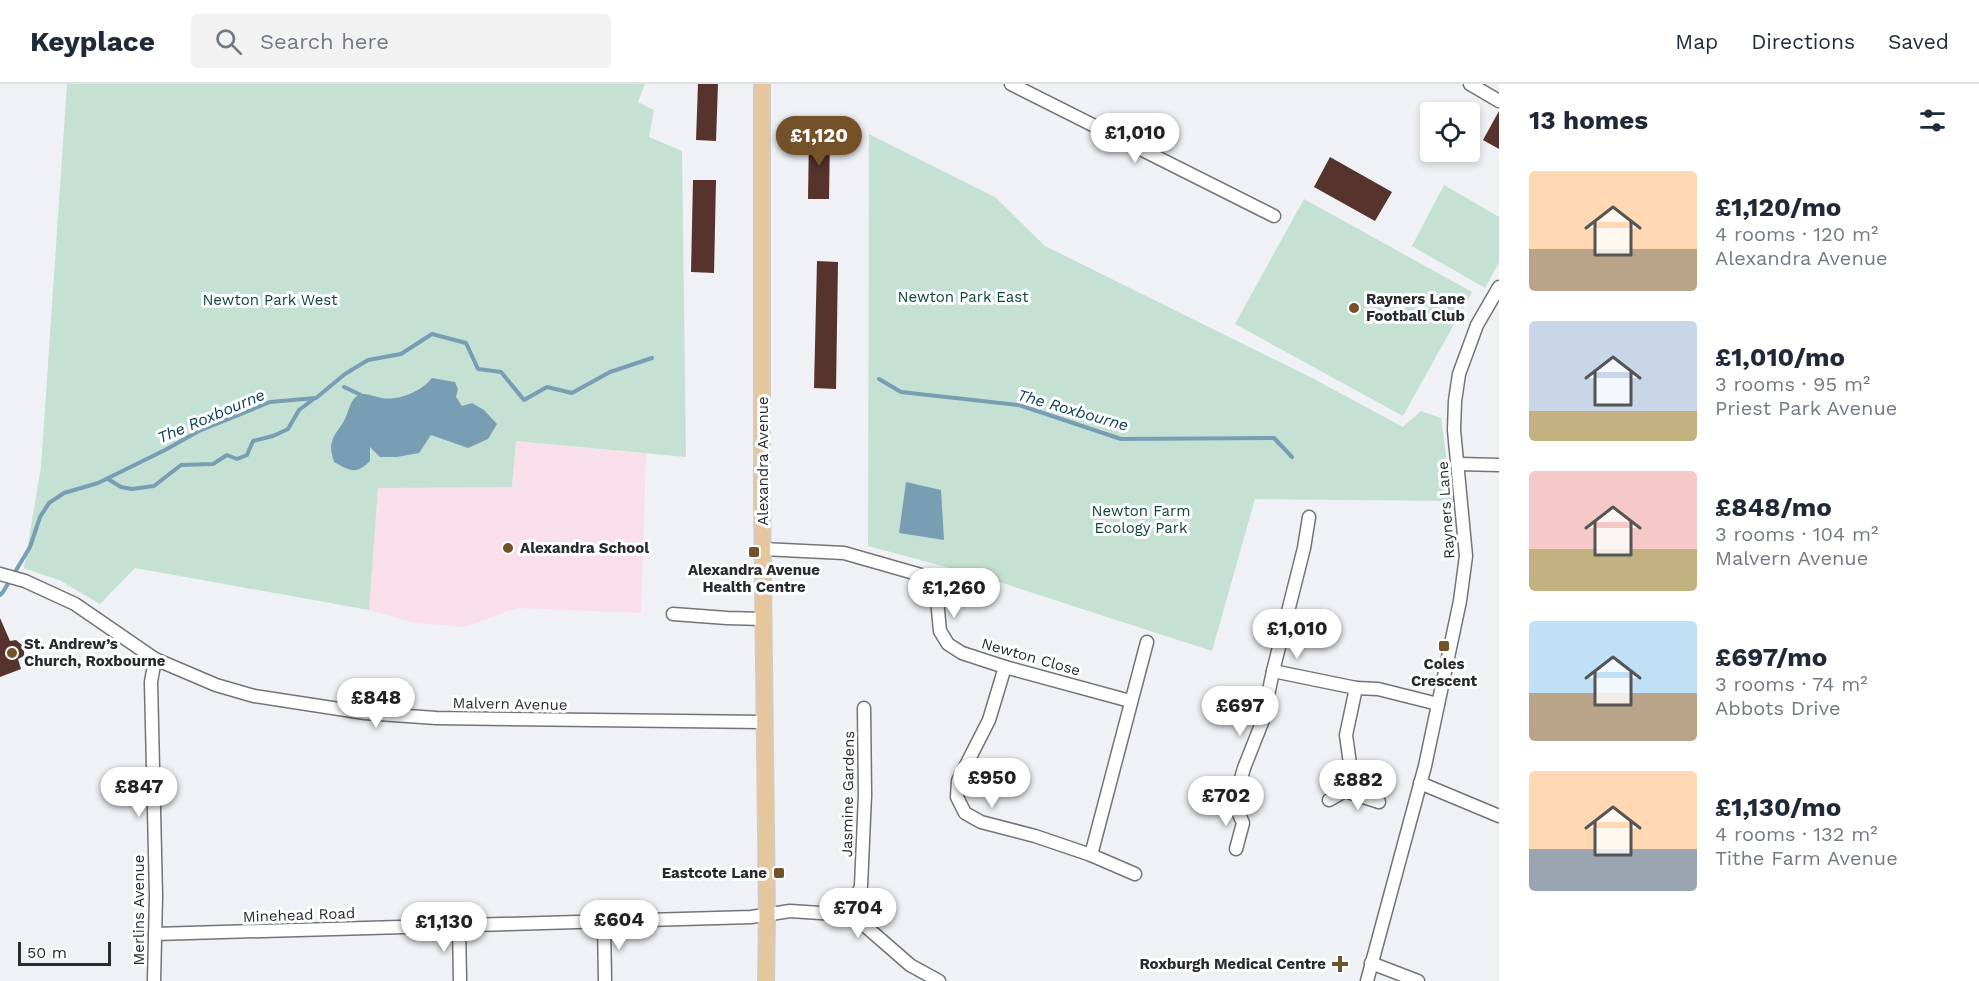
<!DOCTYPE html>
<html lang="en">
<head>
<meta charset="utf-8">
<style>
  body { margin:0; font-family:"Work Sans",sans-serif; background:#f2f2f3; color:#1f2937; height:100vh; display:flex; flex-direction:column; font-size:22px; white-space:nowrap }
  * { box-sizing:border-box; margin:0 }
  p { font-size:20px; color:#747a83 }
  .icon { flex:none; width:33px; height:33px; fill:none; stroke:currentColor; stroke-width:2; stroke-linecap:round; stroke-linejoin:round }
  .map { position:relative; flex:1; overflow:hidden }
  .sheet { display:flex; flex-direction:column; background:#fff; width:480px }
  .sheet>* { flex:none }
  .tools { position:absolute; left:1420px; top:18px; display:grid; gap:12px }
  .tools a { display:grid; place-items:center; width:60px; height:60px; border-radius:6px; background:#fff; box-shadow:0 3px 9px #0003; font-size:30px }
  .scale { position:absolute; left:18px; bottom:15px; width:93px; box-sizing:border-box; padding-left:6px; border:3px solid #2b2b2d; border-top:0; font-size:16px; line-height:21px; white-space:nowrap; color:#2b2b2d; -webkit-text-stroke:4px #fdfeff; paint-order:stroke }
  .price { position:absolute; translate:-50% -51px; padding:0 14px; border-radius:21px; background:#fff; color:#222; font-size:20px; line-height:39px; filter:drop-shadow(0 2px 3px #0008) }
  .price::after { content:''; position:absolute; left:50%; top:36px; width:18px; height:14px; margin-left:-9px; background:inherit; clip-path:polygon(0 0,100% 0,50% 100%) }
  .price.on { background:#735129; color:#fff }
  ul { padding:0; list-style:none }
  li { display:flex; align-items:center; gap:18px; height:150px; padding:0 30px }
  li span { display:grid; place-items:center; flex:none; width:168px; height:120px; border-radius:6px; color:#555 }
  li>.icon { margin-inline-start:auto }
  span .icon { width:72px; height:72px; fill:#fffc; stroke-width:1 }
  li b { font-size:26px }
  h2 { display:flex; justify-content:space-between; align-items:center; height:72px; padding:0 30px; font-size:26px }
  header { display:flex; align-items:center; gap:36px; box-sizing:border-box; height:84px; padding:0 30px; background:#fff; border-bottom:2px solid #e0e1e3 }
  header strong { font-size:28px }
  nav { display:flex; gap:33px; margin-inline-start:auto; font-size:21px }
  .search { width:420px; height:54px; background:#f2f2f3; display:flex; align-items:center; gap:15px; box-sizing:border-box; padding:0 21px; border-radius:6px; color:#747a83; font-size:22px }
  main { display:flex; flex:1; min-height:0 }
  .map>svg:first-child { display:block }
  .education { fill:#f8dfe9 }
  .green { fill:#c5e1d3 }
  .water { fill:#799eb4 }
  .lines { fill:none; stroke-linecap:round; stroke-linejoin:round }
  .stream { stroke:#799eb4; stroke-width:4 }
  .building { fill:#56332d }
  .minor-casing { stroke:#737477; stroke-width:15 }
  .major-casing { stroke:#cccccd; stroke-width:18 }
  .minor { stroke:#fff; stroke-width:12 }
  .major { stroke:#e6c69d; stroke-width:15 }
  .poi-dot { fill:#735129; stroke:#fdfeff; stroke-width:2 }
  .labels { text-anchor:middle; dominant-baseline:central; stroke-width:6; stroke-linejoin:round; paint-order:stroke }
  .park-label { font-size:15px; fill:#114632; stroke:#fdfeff }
  .poi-label { font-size:15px; font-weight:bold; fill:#2b2b2d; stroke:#fdfeff; text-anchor:start }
  .street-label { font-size:15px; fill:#2b2b2d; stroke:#fdfeff }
  .water-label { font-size:16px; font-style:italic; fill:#0e4058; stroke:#fdfeff }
</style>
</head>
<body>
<header>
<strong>Keyplace</strong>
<div class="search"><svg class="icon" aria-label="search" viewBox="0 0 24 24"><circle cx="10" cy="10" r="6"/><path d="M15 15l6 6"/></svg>Search here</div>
<nav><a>Map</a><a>Directions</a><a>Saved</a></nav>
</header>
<main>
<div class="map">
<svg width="1499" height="897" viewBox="0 0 1499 897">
  <rect width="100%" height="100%" fill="#eff1f4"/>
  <path class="education" d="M516,357l130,13 -5,159 -124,-5 -52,19 -50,-4 -46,-13 9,-122 134,-1z"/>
  <g class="green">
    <path d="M67,0h578l-7,18 16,8 -5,27 33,14 4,306 -170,-16 -4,46 -134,1 -9,122 -234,-42 -35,36 -39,-23 -37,-13 17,-101z"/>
    <path d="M869,50l126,63 50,49 267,132 91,49 18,-16 20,7 11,83 -197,-2 -43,152 -228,-74 -116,-31z"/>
    <path d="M1444,101l55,32v45l-14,26 -73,-42z"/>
    <path d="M1304,115l168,93 -69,124 -168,-92z"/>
  </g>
  <g class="water">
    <path d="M432,294l23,4 3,7 -2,8 6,9 10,-3 12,7 13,14 -9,15 -20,9 -37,-13 -12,18 -22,4h-17l-10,-10v14c-14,14 -20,10 -36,1 -1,-4 -3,-9 -3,-14 0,-12 9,-19 14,-29 4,-8 5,-20 14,-24 6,-3 16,2 23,3 17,3 40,-7 50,-20z"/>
    <path d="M906,398l35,8 3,50 -45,-7z"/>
  </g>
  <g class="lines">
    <g class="stream">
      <path d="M879,295l22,13 118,13 102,34 153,-1 18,19"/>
      <path d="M344,303l17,8"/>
      <path d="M108,395l13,8 11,2 22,-3 27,-21 32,-1 14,-9 10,4 10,-4 6,-14 20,-5 15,-7 11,-19 16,-12"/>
      <path d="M0,511l3,-3 27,-45 10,-30 9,-14 15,-10 34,-10 67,-33 34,-19 71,-29 46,-4 29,-24 23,-14 33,-6 31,-20 34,9 12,26 23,3 23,28 23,-13 25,6 38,-21 42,-14"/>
    </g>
  </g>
  <g class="building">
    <path d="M698,0h20l-2,57 -20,-1z"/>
    <path d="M1499,27v38l-16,-9z"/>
    <path d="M809,51l21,1 -1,63h-21z"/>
    <path d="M1330,73l62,35 -17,29 -61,-34z"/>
    <path d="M693,96h23l-2,93 -23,-1z"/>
    <path d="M817,177l21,1 -2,127 -22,-1z"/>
    <path d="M0,534l10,23 6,-1 6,5 2,6v5l-6,3 3,10 -21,8z"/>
  </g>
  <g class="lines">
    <g class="minor-casing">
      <g id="minor">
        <path d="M1011,0l263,132"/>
        <path d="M1470,0l29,17"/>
        <path d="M1458,380l41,1"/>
        <path d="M1309,433l-5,31 -31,123 83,17 22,1 60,15"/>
        <path d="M763,465l81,4 77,22 15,14 4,42 8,13 14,9 43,14 125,34"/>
        <path d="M0,490l25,7 50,23 80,55 61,26 38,11 111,17 71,5 328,4"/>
        <path d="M673,530l54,4 37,1"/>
        <path d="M1005,583l-16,53 -31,61 -1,16 8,16 16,9 54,14 56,19 44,19"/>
        <path d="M1420,699l79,33"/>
        <path d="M1345,707l6,-20 -5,-36 10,-47"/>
        <path d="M1200,709l34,10 10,-35 19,-48 10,-49"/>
        <path d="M1329,716l16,-9 34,11"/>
        <path d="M1234,719l9,20 -7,26"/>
        <path d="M1091,771l56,-213"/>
        <path d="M850,831l11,-29 4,-91 -1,-87"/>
        <path d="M604,837l1,60"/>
        <path d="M459,841l1,56"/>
        <path d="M155,850l596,-17 39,-6 60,4 13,9 47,41 29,16"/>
        <path d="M1371,879l47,18"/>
        <path d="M154,897l2,-85 -5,-214 4,-23"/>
        <path d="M1367,897l58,-215 35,-165 6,-45 -12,-126 1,-29 4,-27 18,-49 22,-38"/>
      </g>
    </g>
    <g class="major-casing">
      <path id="major" d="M762,0v411l5,420 -1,66"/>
    </g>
    <use href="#minor" class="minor"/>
    <use href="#major" class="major"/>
  </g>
  <g class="poi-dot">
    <circle cx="1354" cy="224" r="6"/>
    <circle cx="508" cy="464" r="6"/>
    <rect x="748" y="462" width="12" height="12" rx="3"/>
    <rect x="1438" y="556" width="12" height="12" rx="3"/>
    <circle cx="12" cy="569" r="6"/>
    <rect x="773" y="783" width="12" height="12" rx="3"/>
    <path d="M1337 871h6v6h6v6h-6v6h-6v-6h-6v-6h6z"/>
  </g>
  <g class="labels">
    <g class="park-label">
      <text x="963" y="213">Newton Park East</text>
      <text x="270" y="216">Newton Park West</text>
      <text x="1141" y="427">Newton Farm<tspan x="1141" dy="17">Ecology Park</tspan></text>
    </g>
    <g class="poi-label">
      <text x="1366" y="215">Rayners Lane<tspan x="1366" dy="17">Football Club</tspan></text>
      <text x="520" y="464">Alexandra School</text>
      <text x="754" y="486" text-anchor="middle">Alexandra Avenue<tspan x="754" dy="17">Health Centre</tspan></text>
      <text x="24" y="560">St. Andrew’s<tspan x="24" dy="17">Church, Roxbourne</tspan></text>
      <text x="1444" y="580" text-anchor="middle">Coles<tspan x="1444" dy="17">Crescent</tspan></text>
      <text x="767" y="789" text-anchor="end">Eastcote Lane</text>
      <text x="1326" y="880" text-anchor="end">Roxburgh Medical Centre</text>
    </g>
    <g class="street-label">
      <text transform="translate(763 377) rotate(-90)">Alexandra Avenue</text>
      <text transform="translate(1446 426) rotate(-94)">Rayners Lane</text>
      <text transform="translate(1031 573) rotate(16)">Newton Close</text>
      <text transform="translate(510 620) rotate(1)">Malvern Avenue</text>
      <text transform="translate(848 710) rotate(-89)">Jasmine Gardens</text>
      <text transform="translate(139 826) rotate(-90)">Merlins Avenue</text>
      <text transform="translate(299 831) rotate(-2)">Minehead Road</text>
    </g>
    <g class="water-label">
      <text transform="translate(1073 326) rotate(16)">The Roxbourne</text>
      <text transform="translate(211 332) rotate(-23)">The Roxbourne</text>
    </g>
  </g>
</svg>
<div class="tools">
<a><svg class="icon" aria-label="locate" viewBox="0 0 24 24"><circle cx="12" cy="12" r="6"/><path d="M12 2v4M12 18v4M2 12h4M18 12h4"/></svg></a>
</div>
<div class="scale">50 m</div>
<b class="price" style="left:1135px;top:80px">£1,010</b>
<b class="price on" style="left:819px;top:83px">£1,120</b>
<b class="price" style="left:954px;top:535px">£1,260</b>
<b class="price" style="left:1297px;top:576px">£1,010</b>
<b class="price" style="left:376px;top:645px">£848</b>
<b class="price" style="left:1240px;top:653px">£697</b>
<b class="price" style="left:992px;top:725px">£950</b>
<b class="price" style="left:1358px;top:727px">£882</b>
<b class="price" style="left:139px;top:734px">£847</b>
<b class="price" style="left:1226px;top:743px">£702</b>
<b class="price" style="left:858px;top:855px">£704</b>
<b class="price" style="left:619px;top:867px">£604</b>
<b class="price" style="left:444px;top:869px">£1,130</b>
</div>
<section class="sheet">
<h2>13 homes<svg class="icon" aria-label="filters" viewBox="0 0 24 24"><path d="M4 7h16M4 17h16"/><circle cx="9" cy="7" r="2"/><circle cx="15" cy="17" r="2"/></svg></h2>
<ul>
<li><span style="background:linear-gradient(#ffd9b3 65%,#b9a48a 0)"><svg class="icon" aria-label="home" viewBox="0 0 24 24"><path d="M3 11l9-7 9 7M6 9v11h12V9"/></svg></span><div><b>£1,120/mo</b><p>4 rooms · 120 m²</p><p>Alexandra Avenue</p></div></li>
<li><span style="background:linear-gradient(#c9d6e8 75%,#c2b280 0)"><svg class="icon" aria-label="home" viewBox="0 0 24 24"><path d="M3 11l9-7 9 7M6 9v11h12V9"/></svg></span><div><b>£1,010/mo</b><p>3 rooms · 95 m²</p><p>Priest Park Avenue</p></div></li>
<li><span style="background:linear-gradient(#f6c9c9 65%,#c2b280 0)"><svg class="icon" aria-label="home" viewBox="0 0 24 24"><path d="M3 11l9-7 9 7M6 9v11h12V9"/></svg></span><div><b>£848/mo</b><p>3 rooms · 104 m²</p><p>Malvern Avenue</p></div></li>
<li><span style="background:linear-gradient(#bfe0f5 60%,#b9a48a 0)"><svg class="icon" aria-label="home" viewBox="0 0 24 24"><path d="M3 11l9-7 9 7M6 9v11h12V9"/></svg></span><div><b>£697/mo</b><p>3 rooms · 74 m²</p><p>Abbots Drive</p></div></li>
<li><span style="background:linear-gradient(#ffd9b3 65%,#9aa5b1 0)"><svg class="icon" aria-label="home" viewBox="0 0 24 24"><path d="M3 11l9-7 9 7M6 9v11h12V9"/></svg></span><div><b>£1,130/mo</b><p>4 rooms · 132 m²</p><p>Tithe Farm Avenue</p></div></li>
</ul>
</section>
</main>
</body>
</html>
